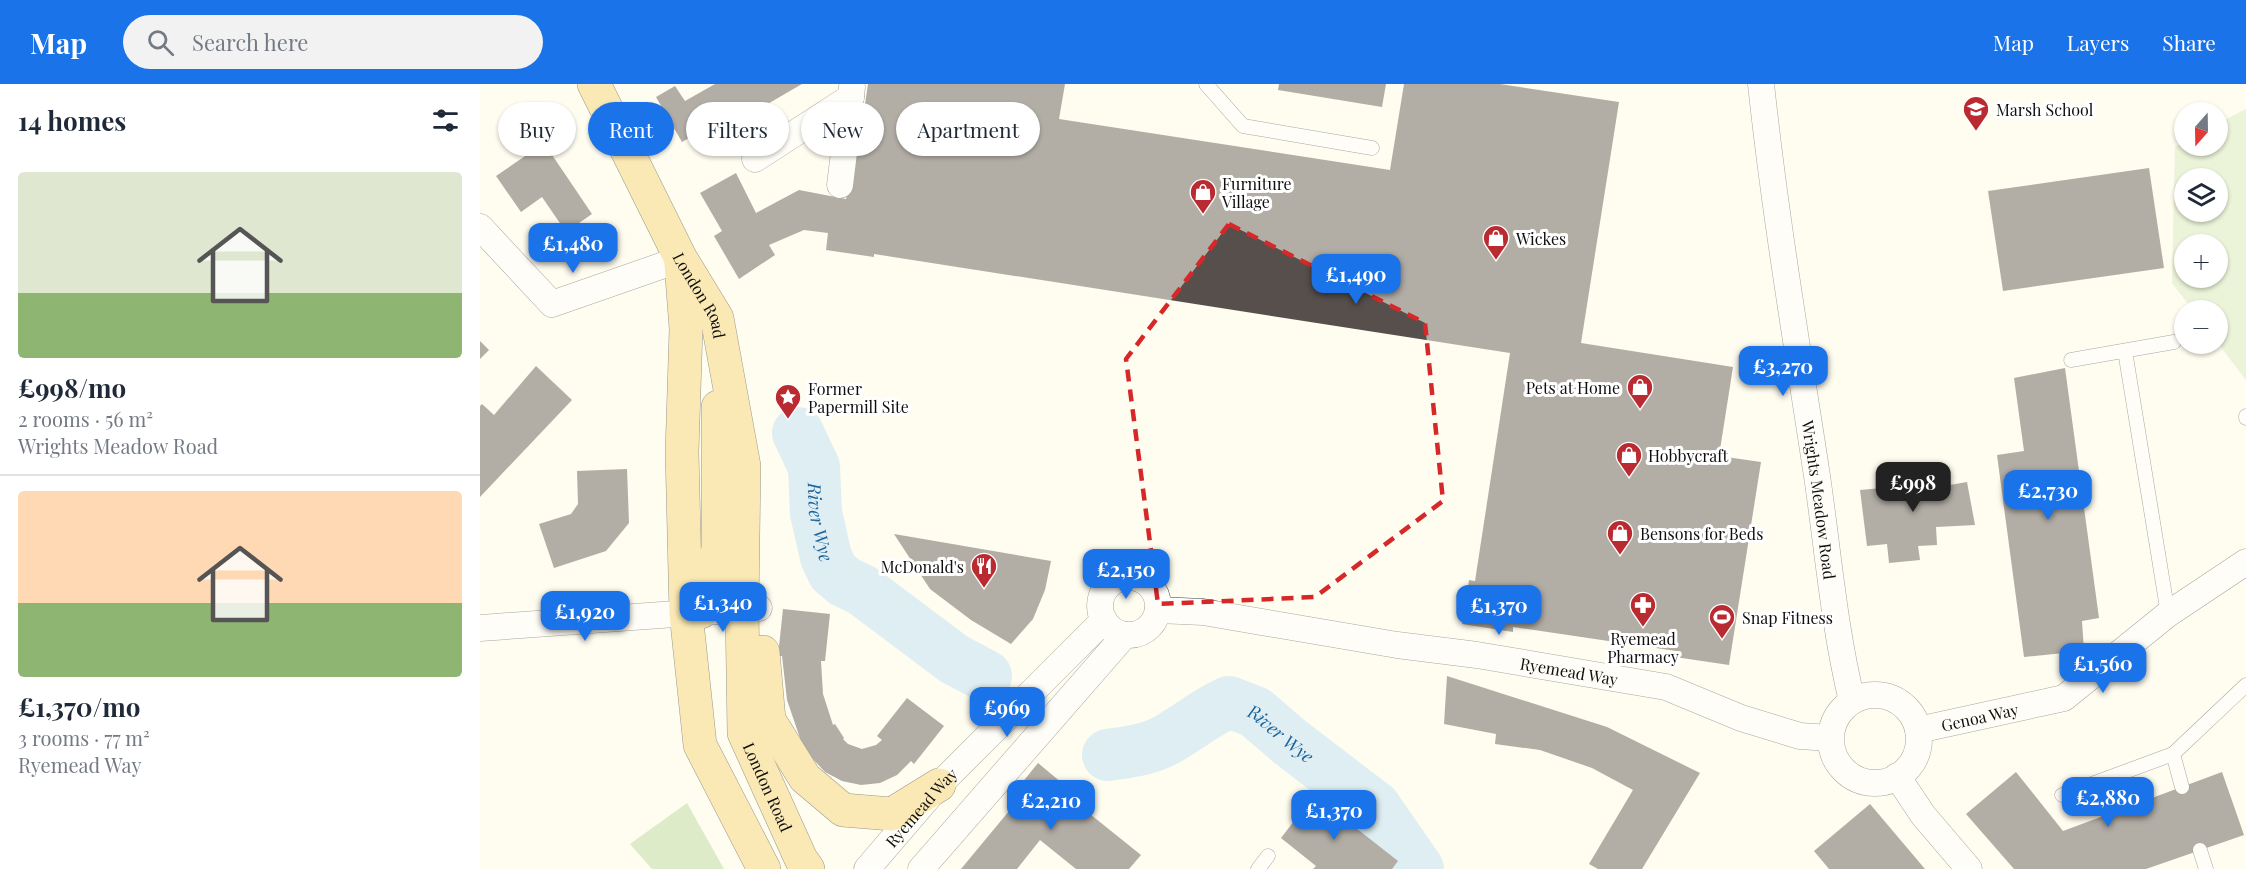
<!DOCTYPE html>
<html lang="en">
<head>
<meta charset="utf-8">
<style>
  body { margin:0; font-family:"Playfair Display",serif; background:#f2f2f3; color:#1f2937; height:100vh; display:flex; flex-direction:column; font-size:22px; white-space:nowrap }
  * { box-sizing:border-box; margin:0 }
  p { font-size:20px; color:#747a83 }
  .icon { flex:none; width:33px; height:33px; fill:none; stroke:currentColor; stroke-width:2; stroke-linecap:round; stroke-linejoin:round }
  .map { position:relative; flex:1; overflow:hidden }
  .panel { display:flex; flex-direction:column; background:#fff; width:480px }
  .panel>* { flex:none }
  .hud { position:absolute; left:18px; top:18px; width:570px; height:54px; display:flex; gap:12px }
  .needle { width:39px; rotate:200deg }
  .buttons { position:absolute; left:1694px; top:18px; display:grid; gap:12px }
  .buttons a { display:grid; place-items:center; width:54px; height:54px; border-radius:50%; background:#fff; box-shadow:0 2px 4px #0004; font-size:30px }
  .price { position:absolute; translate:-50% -51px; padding:0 14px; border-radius:12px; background:#1a73e8; color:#fff; font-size:20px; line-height:39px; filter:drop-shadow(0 2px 3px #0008) }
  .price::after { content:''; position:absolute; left:50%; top:36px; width:18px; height:14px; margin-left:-9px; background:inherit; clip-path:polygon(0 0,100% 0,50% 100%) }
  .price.current { background:#222; color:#fff }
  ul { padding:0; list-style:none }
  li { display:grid; align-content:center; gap:12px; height:318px; padding:0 18px }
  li+li { border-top:2px solid #e0e1e3 }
  li span { display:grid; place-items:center; height:186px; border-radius:6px; color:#555 }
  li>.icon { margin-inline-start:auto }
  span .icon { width:108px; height:108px; fill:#fffc; stroke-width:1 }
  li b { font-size:26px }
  h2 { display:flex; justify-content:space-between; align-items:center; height:72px; padding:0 18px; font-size:26px }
  .pill { padding:0 21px; border-radius:27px; background:#fff; box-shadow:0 2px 4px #0004; font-size:21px; line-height:54px }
  .pill.current { background:#1a73e8; color:#fff }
  header { display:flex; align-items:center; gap:36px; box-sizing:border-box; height:84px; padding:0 30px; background:#1a73e8; color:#fff }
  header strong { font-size:28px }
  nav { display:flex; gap:33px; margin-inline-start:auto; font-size:21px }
  .search { width:420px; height:54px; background:#f2f2f3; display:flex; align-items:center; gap:15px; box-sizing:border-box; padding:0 21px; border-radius:33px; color:#747a83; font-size:22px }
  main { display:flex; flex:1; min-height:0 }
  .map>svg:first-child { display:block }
  .green { fill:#d2e8ba; fill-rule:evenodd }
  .forest { fill:#b6d89a }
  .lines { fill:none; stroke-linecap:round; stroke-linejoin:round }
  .river { stroke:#b6ddf4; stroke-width:52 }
  .building { fill:#564f4b }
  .lane-casing { stroke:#414141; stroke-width:15 }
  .street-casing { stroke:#414141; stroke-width:27 }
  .primary-casing { stroke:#1f1f1f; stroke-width:34 }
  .lane { stroke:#fff; stroke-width:14 }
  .street { stroke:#fff; stroke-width:26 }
  .primary { stroke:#f4d26a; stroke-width:33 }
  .marked { fill:none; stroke:#d62828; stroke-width:4.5; stroke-dasharray:12 8; stroke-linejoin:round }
  .labels { text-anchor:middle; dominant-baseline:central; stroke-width:6; stroke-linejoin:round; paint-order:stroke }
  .poi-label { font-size:16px; fill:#0e0e0e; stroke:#fff; text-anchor:start }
  .street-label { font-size:16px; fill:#0e0e0e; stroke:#fff }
  .water-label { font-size:18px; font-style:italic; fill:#1b649d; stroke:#fff }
</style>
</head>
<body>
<header>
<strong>Map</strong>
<div class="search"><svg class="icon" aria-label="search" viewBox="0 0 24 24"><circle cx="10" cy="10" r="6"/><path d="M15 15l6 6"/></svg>Search here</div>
<nav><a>Map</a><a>Layers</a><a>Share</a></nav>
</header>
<main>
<section class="panel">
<h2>14 homes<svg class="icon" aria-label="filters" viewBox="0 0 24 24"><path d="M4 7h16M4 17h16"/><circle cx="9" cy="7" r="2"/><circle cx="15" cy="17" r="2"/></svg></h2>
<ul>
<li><span style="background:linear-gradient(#dfe7d0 65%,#8fb573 0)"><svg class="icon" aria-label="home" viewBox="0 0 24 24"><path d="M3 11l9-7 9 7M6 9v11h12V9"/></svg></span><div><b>£998/mo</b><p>2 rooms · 56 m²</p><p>Wrights Meadow Road</p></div></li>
<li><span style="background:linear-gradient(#ffd9b3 60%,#8fb573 0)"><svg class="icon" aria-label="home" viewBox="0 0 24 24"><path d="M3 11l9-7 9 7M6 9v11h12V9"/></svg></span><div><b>£1,370/mo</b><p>3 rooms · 77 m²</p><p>Ryemead Way</p></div></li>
</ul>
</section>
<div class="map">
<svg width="1766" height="785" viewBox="0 0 1766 785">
  <rect width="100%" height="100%" fill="#fffcf0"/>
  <path class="green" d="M1766,25v271l-29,-38v-32h-24l-21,-27 3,-136 9,-5v4h33v-22zM1704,94h33v34h-33zM1704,160h33v34h-33z"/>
  <path class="forest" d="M207,719l37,66h-72l-22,-25z"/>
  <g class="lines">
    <g class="river">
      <path id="s1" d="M318,349l16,34 2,46 10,44 7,15 12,10 17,8 92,69 32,17"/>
      <path id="s2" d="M628,671c20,-3 41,-5 60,-16 21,-12 37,-26 61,-37l26,10 35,30 85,65 43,62"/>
    </g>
  </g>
  <g class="building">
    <path d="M235,0h87l-57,33 -5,-8 -58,33 -26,-45 19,-11 10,15z"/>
    <path d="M388,0h197l-6,35 331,51 14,-86h96l119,18 -38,241 152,24 -14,89 42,6 -32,203 -54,-8 1,-6 -163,-24v5l-51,-8 7,-44 6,1 35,-228 -636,-99v3l-48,-7 2,-17 -24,-3 -35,15 6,10 -36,24 -25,-43 8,-5 -22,-38 36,-20 20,40 43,-23 47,9 3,-19 3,1 9,-55 -3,-1 3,-21h4z"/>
    <path d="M799,0h107l-4,23 -104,-17z"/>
    <path d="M64,59l48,71 -26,18 -24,-35 -21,15 -25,-36z"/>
    <path d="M1669,84l15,100 -161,23 -15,-100z"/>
    <path d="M0,257l9,9 -9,9z"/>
    <path d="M56,282l36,34 -92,97v-91l2,-2 12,11z"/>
    <path d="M1585,284l34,250 -17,3 2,30 -60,6 -27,-202 27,-4 -10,-73z"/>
    <path d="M147,385l2,54 -23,28 -52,17 -15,-44 32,-10 7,-10 -1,-33z"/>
    <path d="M1456,387l2,16 29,-5 8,43 -39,2 1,18 -19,1 2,14 -31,3 -2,-19 -20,2 -7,-56 33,-3 -1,-13z"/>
    <path d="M414,450l157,27 -6,29 -12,29 -22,25 -40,-24 -41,-31z"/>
    <path d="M303,525l47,5 -5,47h-4l2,33 10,31 2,-1 9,14 -1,1 5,5 14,5 14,-4 6,-5 -5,-4 30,-38 37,28 -30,38 -3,-3 -14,14 -17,8 -19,2 -19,-4 -17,-9 -13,-14 -11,-17 -14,-41 -5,-44h-4z"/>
    <path d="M967,592l160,51 93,46 -58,96h-44l-9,-5 44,-74 -41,-22 -52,-18 -45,-6 1,-10 -52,-10z"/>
    <path d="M558,679l36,30 -4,5 71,57 -12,14h-53l-36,-29 -23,29h-56l53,-64 -6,-5z"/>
    <path d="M1536,688l47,59 159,-59 22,63 -98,34h-132l-48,-55z"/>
    <path d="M834,711l84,66 -6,8h-79l3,-3 -35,-28z"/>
    <path d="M1390,720l55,65h-96l-15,-18z"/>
  </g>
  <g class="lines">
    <g class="lane-casing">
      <g id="lane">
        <path d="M726,0l37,42 129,22"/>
        <path d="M1645,267l43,263"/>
        <path d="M1591,276l103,-18"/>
        <path d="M1766,332v2"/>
        <path d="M1693,670l9,33"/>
        <path d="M1582,711l111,-41 73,-69"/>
        <path d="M1720,766l6,19"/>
        <path d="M778,785l10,-13"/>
      </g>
    </g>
    <g class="street-casing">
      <g id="street">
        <path id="s3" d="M1281,0c14,131 36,261 56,392 11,75 17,151 35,225"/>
        <path d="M275,75l96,-62"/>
        <path d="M360,101l12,-98"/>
        <path d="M0,143l72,77 129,-45"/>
        <circle cx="649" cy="522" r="29"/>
        <path id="s4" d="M678,526l45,2 194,33 80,10 189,32 75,31 59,18 30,2"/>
        <path d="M0,544l279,-20"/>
        <circle cx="1395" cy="655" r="44"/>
        <path id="s5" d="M1438,646l146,-32 104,-84 78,-52"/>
        <path d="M1417,692l26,39 46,54"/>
        <path id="s6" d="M387,785l72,-84 165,-165"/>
        <path d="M441,785l204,-234"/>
      </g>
    </g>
    <g class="primary-casing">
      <g id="primary">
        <path id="s7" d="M114,0l87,175 36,59 27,148 -2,143 2,124 57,126 7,10"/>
        <path d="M201,180l5,65 -4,123 4,161 14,132 64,124"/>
        <path d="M221,528l17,-63v-142"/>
        <path d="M283,568l6,68 36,58 38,32 49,4 47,-29"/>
      </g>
    </g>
    <use href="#lane" class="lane"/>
    <use href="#street" class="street"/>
    <use href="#primary" class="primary"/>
  </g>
  <path d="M0 0H1766V785H0ZM749,140l196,99 18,178 -128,96 -157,7 -32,-245z" fill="#fffcf0" fill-opacity=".55" fill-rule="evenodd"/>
  <path class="marked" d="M749,140l196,99 18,178 -128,96 -157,7 -32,-245z"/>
  <defs>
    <g id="school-pin" transform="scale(1.35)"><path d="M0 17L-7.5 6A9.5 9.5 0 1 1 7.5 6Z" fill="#ba2a31" stroke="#fff"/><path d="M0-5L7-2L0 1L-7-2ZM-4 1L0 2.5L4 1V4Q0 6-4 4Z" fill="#fff"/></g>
    <g id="shop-pin" transform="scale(1.35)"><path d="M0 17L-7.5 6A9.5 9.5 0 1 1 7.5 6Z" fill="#ba2a31" stroke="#fff"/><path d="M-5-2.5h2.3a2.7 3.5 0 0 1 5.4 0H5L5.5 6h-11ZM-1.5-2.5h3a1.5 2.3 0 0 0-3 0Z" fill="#fff"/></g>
    <g id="sight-pin" transform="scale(1.35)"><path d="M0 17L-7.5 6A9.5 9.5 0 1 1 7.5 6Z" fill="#ba2a31" stroke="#fff"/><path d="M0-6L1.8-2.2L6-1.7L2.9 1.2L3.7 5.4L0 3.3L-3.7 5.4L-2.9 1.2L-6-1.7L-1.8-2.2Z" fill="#fff"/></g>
    <g id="restaurant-pin" transform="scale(1.35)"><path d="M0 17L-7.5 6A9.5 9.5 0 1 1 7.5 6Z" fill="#ba2a31" stroke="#fff"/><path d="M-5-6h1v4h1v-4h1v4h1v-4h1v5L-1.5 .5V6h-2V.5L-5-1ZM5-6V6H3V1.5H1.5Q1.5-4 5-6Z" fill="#fff"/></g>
    <g id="pharmacy-pin" transform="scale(1.35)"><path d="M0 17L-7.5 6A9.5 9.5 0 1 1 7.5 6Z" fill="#ba2a31" stroke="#fff"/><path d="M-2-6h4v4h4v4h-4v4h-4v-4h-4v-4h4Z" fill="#fff"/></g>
    <g id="stadium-pin" transform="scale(1.35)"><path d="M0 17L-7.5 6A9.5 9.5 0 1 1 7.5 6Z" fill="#ba2a31" stroke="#fff"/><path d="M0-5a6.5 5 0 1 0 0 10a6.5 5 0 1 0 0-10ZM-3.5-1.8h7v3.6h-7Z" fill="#fff"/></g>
  </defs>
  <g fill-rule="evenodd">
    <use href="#school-pin" x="1496" y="25"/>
    <use href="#shop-pin" x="723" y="108"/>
    <use href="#shop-pin" x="1016" y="154"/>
    <use href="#shop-pin" x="1160" y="303"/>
    <use href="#sight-pin" x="308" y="313"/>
    <use href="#shop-pin" x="1149" y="371"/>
    <use href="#shop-pin" x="1140" y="449"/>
    <use href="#restaurant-pin" x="504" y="482"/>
    <use href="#pharmacy-pin" x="1163" y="521"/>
    <use href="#stadium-pin" x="1242" y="533"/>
  </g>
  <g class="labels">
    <g class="poi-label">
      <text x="1516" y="25">Marsh School</text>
      <text x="742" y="99">Furniture<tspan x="742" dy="18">Village</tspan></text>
      <text x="1036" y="154">Wickes</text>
      <text x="1140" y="303" text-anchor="end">Pets at Home</text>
      <text x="328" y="304">Former<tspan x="328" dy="18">Papermill Site</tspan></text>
      <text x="1168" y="371">Hobbycraft</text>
      <text x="1160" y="449">Bensons for Beds</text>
      <text x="484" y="482" text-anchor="end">McDonald's</text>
      <text x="1262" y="533">Snap Fitness</text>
      <text x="1163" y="554" text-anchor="middle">Ryemead<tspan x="1163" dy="18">Pharmacy</tspan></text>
    </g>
    <g class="street-label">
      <text stroke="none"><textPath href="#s7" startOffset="237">London Road</textPath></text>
      <text stroke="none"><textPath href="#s3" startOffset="420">Wrights Meadow Road</textPath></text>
      <text stroke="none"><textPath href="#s4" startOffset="416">Ryemead Way</textPath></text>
      <text stroke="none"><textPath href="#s5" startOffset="63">Genoa Way</textPath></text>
      <text stroke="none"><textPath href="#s7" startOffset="741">London Road</textPath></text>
      <text stroke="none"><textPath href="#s6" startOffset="82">Ryemead Way</textPath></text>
    </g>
    <g class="water-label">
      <text stroke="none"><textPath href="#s1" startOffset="93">River Wye</textPath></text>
      <text stroke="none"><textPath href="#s2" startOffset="195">River Wye</textPath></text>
    </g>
  </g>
</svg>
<div class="buttons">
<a><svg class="needle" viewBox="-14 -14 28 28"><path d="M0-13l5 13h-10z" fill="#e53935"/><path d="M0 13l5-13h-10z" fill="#747a83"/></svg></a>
<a><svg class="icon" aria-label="layers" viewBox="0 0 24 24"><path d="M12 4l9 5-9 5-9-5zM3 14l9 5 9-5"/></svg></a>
<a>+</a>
<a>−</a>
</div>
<b class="price" style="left:93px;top:190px">£1,480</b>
<b class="price" style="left:876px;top:221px">£1,490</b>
<b class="price" style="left:1303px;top:313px">£3,270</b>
<b class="price current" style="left:1433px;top:429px">£998</b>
<b class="price" style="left:1568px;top:437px">£2,730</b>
<b class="price" style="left:646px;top:516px">£2,150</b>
<b class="price" style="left:243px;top:549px">£1,340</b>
<b class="price" style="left:1019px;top:552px">£1,370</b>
<b class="price" style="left:105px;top:558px">£1,920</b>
<b class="price" style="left:1623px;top:610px">£1,560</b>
<b class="price" style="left:527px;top:654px">£969</b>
<b class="price" style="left:1628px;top:744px">£2,880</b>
<b class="price" style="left:571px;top:747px">£2,210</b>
<b class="price" style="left:854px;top:757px">£1,370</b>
<div class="hud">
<a class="pill">Buy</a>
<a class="pill current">Rent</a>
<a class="pill">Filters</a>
<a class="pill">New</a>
<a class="pill">Apartment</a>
</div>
</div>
</main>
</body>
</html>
